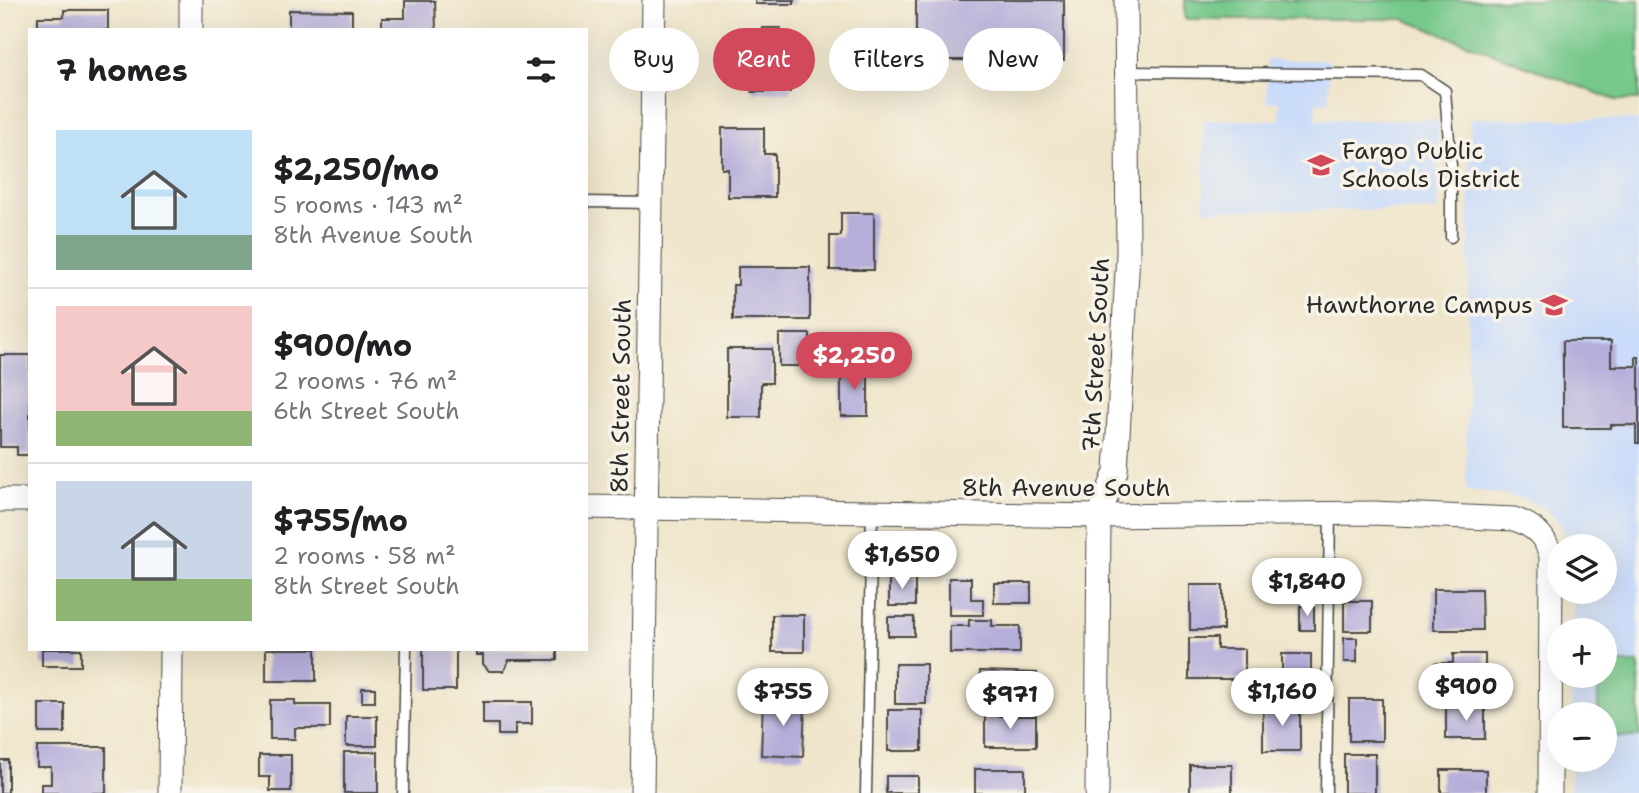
<!DOCTYPE html>
<html lang="en">
<head>
<meta charset="utf-8">
<style>
  body { margin:0; font-family:"Shantell Sans",sans-serif; background:#f2f2f2; color:#202124; height:100vh; display:flex; flex-direction:column; font-size:26px; white-space:nowrap }
  * { box-sizing:border-box; margin:0 }
  p { font-size:23px; color:#757577 }
  .icon { flex:none; width:38px; height:38px; fill:none; stroke:currentColor; stroke-width:2; stroke-linecap:round; stroke-linejoin:round }
  .map { position:relative; flex:1; overflow:hidden }
  .details { position:absolute; left:28px; top:28px; width:560px; height:623px; display:flex; flex-direction:column; background:#fff; border-radius:0px; box-shadow:0 7px 28px #0002 }
  .details>* { flex:none }
  .guide { position:absolute; left:609px; top:28px; width:665px; height:63px; display:flex; gap:14px }
  .tools { position:absolute; left:1547px; top:534px; display:grid; gap:14px }
  .tools a { display:grid; place-items:center; width:70px; height:70px; border-radius:50%; background:#fff; box-shadow:0 7px 28px #0002; font-size:35px }
  .price { position:absolute; translate:-50% -60px; padding:0 16px; border-radius:24px; background:#fff; color:#222; font-size:23px; line-height:46px; filter:drop-shadow(0 2px 4px #0008) }
  .price::after { content:''; position:absolute; left:50%; top:42px; width:21px; height:16px; margin-left:-10px; background:inherit; clip-path:polygon(0 0,100% 0,50% 100%) }
  .price.active { background:#d1495b; color:#fff }
  ul { padding:0; list-style:none }
  li { display:flex; align-items:center; gap:21px; height:175px; padding:0 28px }
  li+li { border-top:2px solid #e0e0e0 }
  li span { display:grid; place-items:center; flex:none; width:196px; height:140px; border-radius:0px; color:#555 }
  li>.icon { margin-inline-start:auto }
  span .icon { width:84px; height:84px; fill:#fffc; stroke-width:1 }
  li b { font-size:30px }
  h2 { display:flex; justify-content:space-between; align-items:center; height:84px; padding:0 28px; font-size:30px }
  .chip { padding:0 24px; border-radius:32px; background:#fff; box-shadow:0 7px 28px #0002; font-size:24px; line-height:63px }
  .chip.active { background:#d1495b; color:#fff }
  .map>svg:first-child { display:block }
  .built { fill:#cadcf9 }
  .green { fill:#75c78a; stroke:#50795a; stroke-width:2 }
  .building { fill:#b6aeda }
  .lines { fill:none; stroke-linecap:round; stroke-linejoin:round }
  .service-casing { stroke:#484743; stroke-width:13 }
  .minor-casing { stroke:#484743; stroke-width:25 }
  .service { stroke:#fff; stroke-width:10 }
  .minor { stroke:#fff; stroke-width:23 }
  .labels { text-anchor:middle; dominant-baseline:central; stroke-width:7; stroke-linejoin:round; paint-order:stroke }
  .poi-label { font-size:24px; fill:#2b2b2b; stroke:#f7f3e8; text-anchor:start }
  .street-label { font-size:24px; fill:#2b2b2b; stroke:#f7f3e8 }
</style>
</head>
<body>
<div class="map">
<svg width="1639" height="793" viewBox="0 0 1639 793">
  <rect width="100%" height="100%" fill="#f7f3e8"/>
  <filter id="ink" filterUnits="userSpaceOnUse"><feTurbulence type="fractalNoise" baseFrequency=".0143" numOctaves="2"/><feDisplacementMap in="SourceGraphic" scale="14" xChannelSelector="R" yChannelSelector="G"/><feConvolveMatrix kernelMatrix="1 2 1 2 8 2 1 2 1" color-interpolation-filters="sRGB"/></filter>
  <filter id="wash" filterUnits="userSpaceOnUse"><feTurbulence type="fractalNoise" baseFrequency=".00686" numOctaves="4" result="noise"/><feDisplacementMap in="SourceGraphic" scale="28" xChannelSelector="R" yChannelSelector="G"/><feGaussianBlur stdDeviation="1.57" result="paint"/><feColorMatrix in="noise" values="0 0 0 0 0 0 0 0 0 0 0 0 0 0 0 0 0 1.4 0 .05"/><feComposite in="paint" operator="in"/></filter>
  <g filter="url(#wash)">
    <rect width="100%" height="100%" fill="#efe5ca"/>
    <g class="built">
      <path d="M1267,60h62v42h-13v18h122v90h-234v-90h76v-18h-13z"/>
      <path d="M1470,118l169,2v673h-69l1,-33h34v-46h-34l1,-38h33v-46h-32v-38h32v-46h-35l-9,-21 -15,-15 -19,-10 -22,-5 -39,-4z"/>
    </g>
    <g class="green">
      <path d="M1185,0h454v100h-24l-212,-81h-218z"/>
      <path d="M1605,663h34v74l-34,-1v-22h-7v-38h7z"/>
    </g>
    <g id="blocks">
      <g class="building">
        <rect x="755" y="0" width="39" height="4"/>
        <rect x="916" y="0" width="148" height="60"/>
        <path d="M405,1h30l1,29h-54v-12h23z"/>
        <path d="M64,10h44v20h-70v-13h26z"/>
        <path d="M289,10l63,1v19h-63z"/>
        <path d="M762,28h19v14h9v50h-38v-50h10z"/>
        <path d="M722,128h42v26h11v43h-47v-28h-6z"/>
        <path d="M841,213h33v57h-44v-34h11z"/>
        <path d="M738,267h72v53h-77v-35h5z"/>
        <rect x="779" y="334" width="31" height="32"/>
        <path d="M1563,341h48v25h25v-9h3v86h-3v-18h-25v3h-48z"/>
        <path d="M727,349h45v34h-11v34h-34z"/>
        <path d="M0,355h30v100h-13v-8h-17z"/>
        <rect x="841" y="369" width="27" height="47"/>
        <rect x="889" y="576" width="26" height="30"/>
        <path d="M949,578h22v21h12v16h-34z"/>
        <rect x="994" y="583" width="37" height="20"/>
        <rect x="1190" y="585" width="33" height="45"/>
        <path d="M1433,589h48l1,41h-49z"/>
        <rect x="1344" y="601" width="28" height="30"/>
        <rect x="1300" y="606" width="14" height="24"/>
        <rect x="772" y="615" width="32" height="37"/>
        <rect x="888" y="617" width="26" height="19"/>
        <path d="M969,620h23v6h28v27h-70v-27h19z"/>
        <path d="M1189,638h28v11h28v30h-56z"/>
        <rect x="1344" y="638" width="13" height="24"/>
        <rect x="42" y="649" width="39" height="17"/>
        <rect x="266" y="649" width="50" height="32"/>
        <rect x="423" y="649" width="33" height="41"/>
        <path d="M476,649h81v11h-48l-5,11h-15l-6,-7v-9h-7z"/>
        <rect x="1282" y="654" width="29" height="38"/>
        <path d="M1453,654h32v37h-50v-28h18z"/>
        <rect x="895" y="664" width="31" height="40"/>
        <path d="M980,671l57,2v28h-9v7h-48z"/>
        <rect x="362" y="688" width="13" height="14"/>
        <rect x="1349" y="699" width="33" height="42"/>
        <path d="M270,700h25v5h35v23h-35v11h-25z"/>
        <path d="M763,700l42,1 -2,56 -42,-2z"/>
        <path d="M483,702h49v22h-17v11h-17v-11h-15z"/>
        <rect x="39" y="704" width="26" height="29"/>
        <rect x="1263" y="706" width="37" height="45"/>
        <rect x="1446" y="707" width="39" height="32"/>
        <rect x="888" y="710" width="34" height="41"/>
        <rect x="346" y="716" width="31" height="30"/>
        <rect x="985" y="716" width="51" height="31"/>
        <path d="M37,747h69v46h-65v-9h10v-17h-14z"/>
        <rect x="344" y="752" width="34" height="41"/>
        <rect x="1344" y="754" width="31" height="39"/>
        <path d="M259,755h32v36h-21v-14h-11z"/>
        <rect x="0" y="760" width="8" height="33"/>
        <rect x="1190" y="765" width="42" height="28"/>
        <rect x="975" y="769" width="50" height="24"/>
        <rect x="1441" y="770" width="45" height="23"/>
        <rect x="886" y="776" width="32" height="17"/>
      </g>
    </g>
  </g>
  <g filter="url(#ink)">
    <use href="#blocks" fill-opacity="0" stroke="#484743" stroke-width="2"/>
    <g class="lines">
      <g class="service-casing">
        <g id="service">
          <path d="M1127,72l294,3 24,16 6,75v71"/>
          <path d="M586,202l65,1"/>
          <path d="M403,793l3,-144"/>
          <path d="M866,793l6,-282"/>
          <path d="M1326,793l4,-280"/>
        </g>
      </g>
      <g class="minor-casing">
        <g id="minor">
          <path d="M191,30v-30"/>
          <path d="M0,500h30"/>
          <path d="M586,507l513,9 274,-3 141,6c20,7 31,16 37,37l-1,237"/>
          <path d="M170,793l1,-144"/>
          <path d="M642,793l12,-793"/>
          <path d="M1097,793l2,-277 17,-45 12,-217 -2,-254"/>
        </g>
      </g>
      <use href="#service" class="service"/>
      <use href="#minor" class="minor"/>
    </g>
  </g>
  <defs>
    <g id="school-bare" transform="scale(2.1)"><path d="M0-5L7-2L0 1L-7-2ZM-4 1L0 2.5L4 1V4Q0 6-4 4Z" fill="#d1495b" stroke="#f7f3e8" stroke-width="2.5" paint-order="stroke"/></g>
  </defs>
  <g fill-rule="evenodd">
    <use href="#school-bare" x="1321" y="165"/>
    <use href="#school-bare" x="1554" y="305"/>
  </g>
  <g class="labels">
    <g class="poi-label">
      <text x="1342" y="151">Fargo Public<tspan x="1342" dy="28">Schools District</tspan></text>
      <text x="1533" y="305" text-anchor="end">Hawthorne Campus</text>
    </g>
    <g class="street-label">
      <text transform="translate(1096 355) rotate(-87)">7th Street South</text>
      <text transform="translate(621 396) rotate(-89)">8th Street South</text>
      <text x="1066" y="488">8th Avenue South</text>
    </g>
  </g>
</svg>
<div class="tools">
<a><svg class="icon" aria-label="layers" viewBox="0 0 24 24"><path d="M12 4l9 5-9 5-9-5zM3 14l9 5 9-5"/></svg></a>
<a>+</a>
<a>−</a>
</div>
<b class="price active" style="left:854px;top:392px">$2,250</b>
<b class="price" style="left:902px;top:591px">$1,650</b>
<b class="price" style="left:1307px;top:618px">$1,840</b>
<b class="price" style="left:1466px;top:723px">$900</b>
<b class="price" style="left:783px;top:728px">$755</b>
<b class="price" style="left:1282px;top:728px">$1,160</b>
<b class="price" style="left:1010px;top:731px">$971</b>
<div class="guide">
<a class="chip">Buy</a>
<a class="chip active">Rent</a>
<a class="chip">Filters</a>
<a class="chip">New</a>
</div>
<section class="details">
<h2>7 homes<svg class="icon" aria-label="filters" viewBox="0 0 24 24"><path d="M4 7h16M4 17h16"/><circle cx="9" cy="7" r="2"/><circle cx="15" cy="17" r="2"/></svg></h2>
<ul>
<li><span style="background:linear-gradient(#bfe0f5 75%,#7fa58c 0)"><svg class="icon" aria-label="home" viewBox="0 0 24 24"><path d="M3 11l9-7 9 7M6 9v11h12V9"/></svg></span><div><b>$2,250/mo</b><p>5 rooms · 143 m²</p><p>8th Avenue South</p></div></li>
<li><span style="background:linear-gradient(#f6c9c9 75%,#8fb573 0)"><svg class="icon" aria-label="home" viewBox="0 0 24 24"><path d="M3 11l9-7 9 7M6 9v11h12V9"/></svg></span><div><b>$900/mo</b><p>2 rooms · 76 m²</p><p>6th Street South</p></div></li>
<li><span style="background:linear-gradient(#c9d6e8 70%,#8fb573 0)"><svg class="icon" aria-label="home" viewBox="0 0 24 24"><path d="M3 11l9-7 9 7M6 9v11h12V9"/></svg></span><div><b>$755/mo</b><p>2 rooms · 58 m²</p><p>8th Street South</p></div></li>
</ul>
</section>
</div>
</body>
</html>
